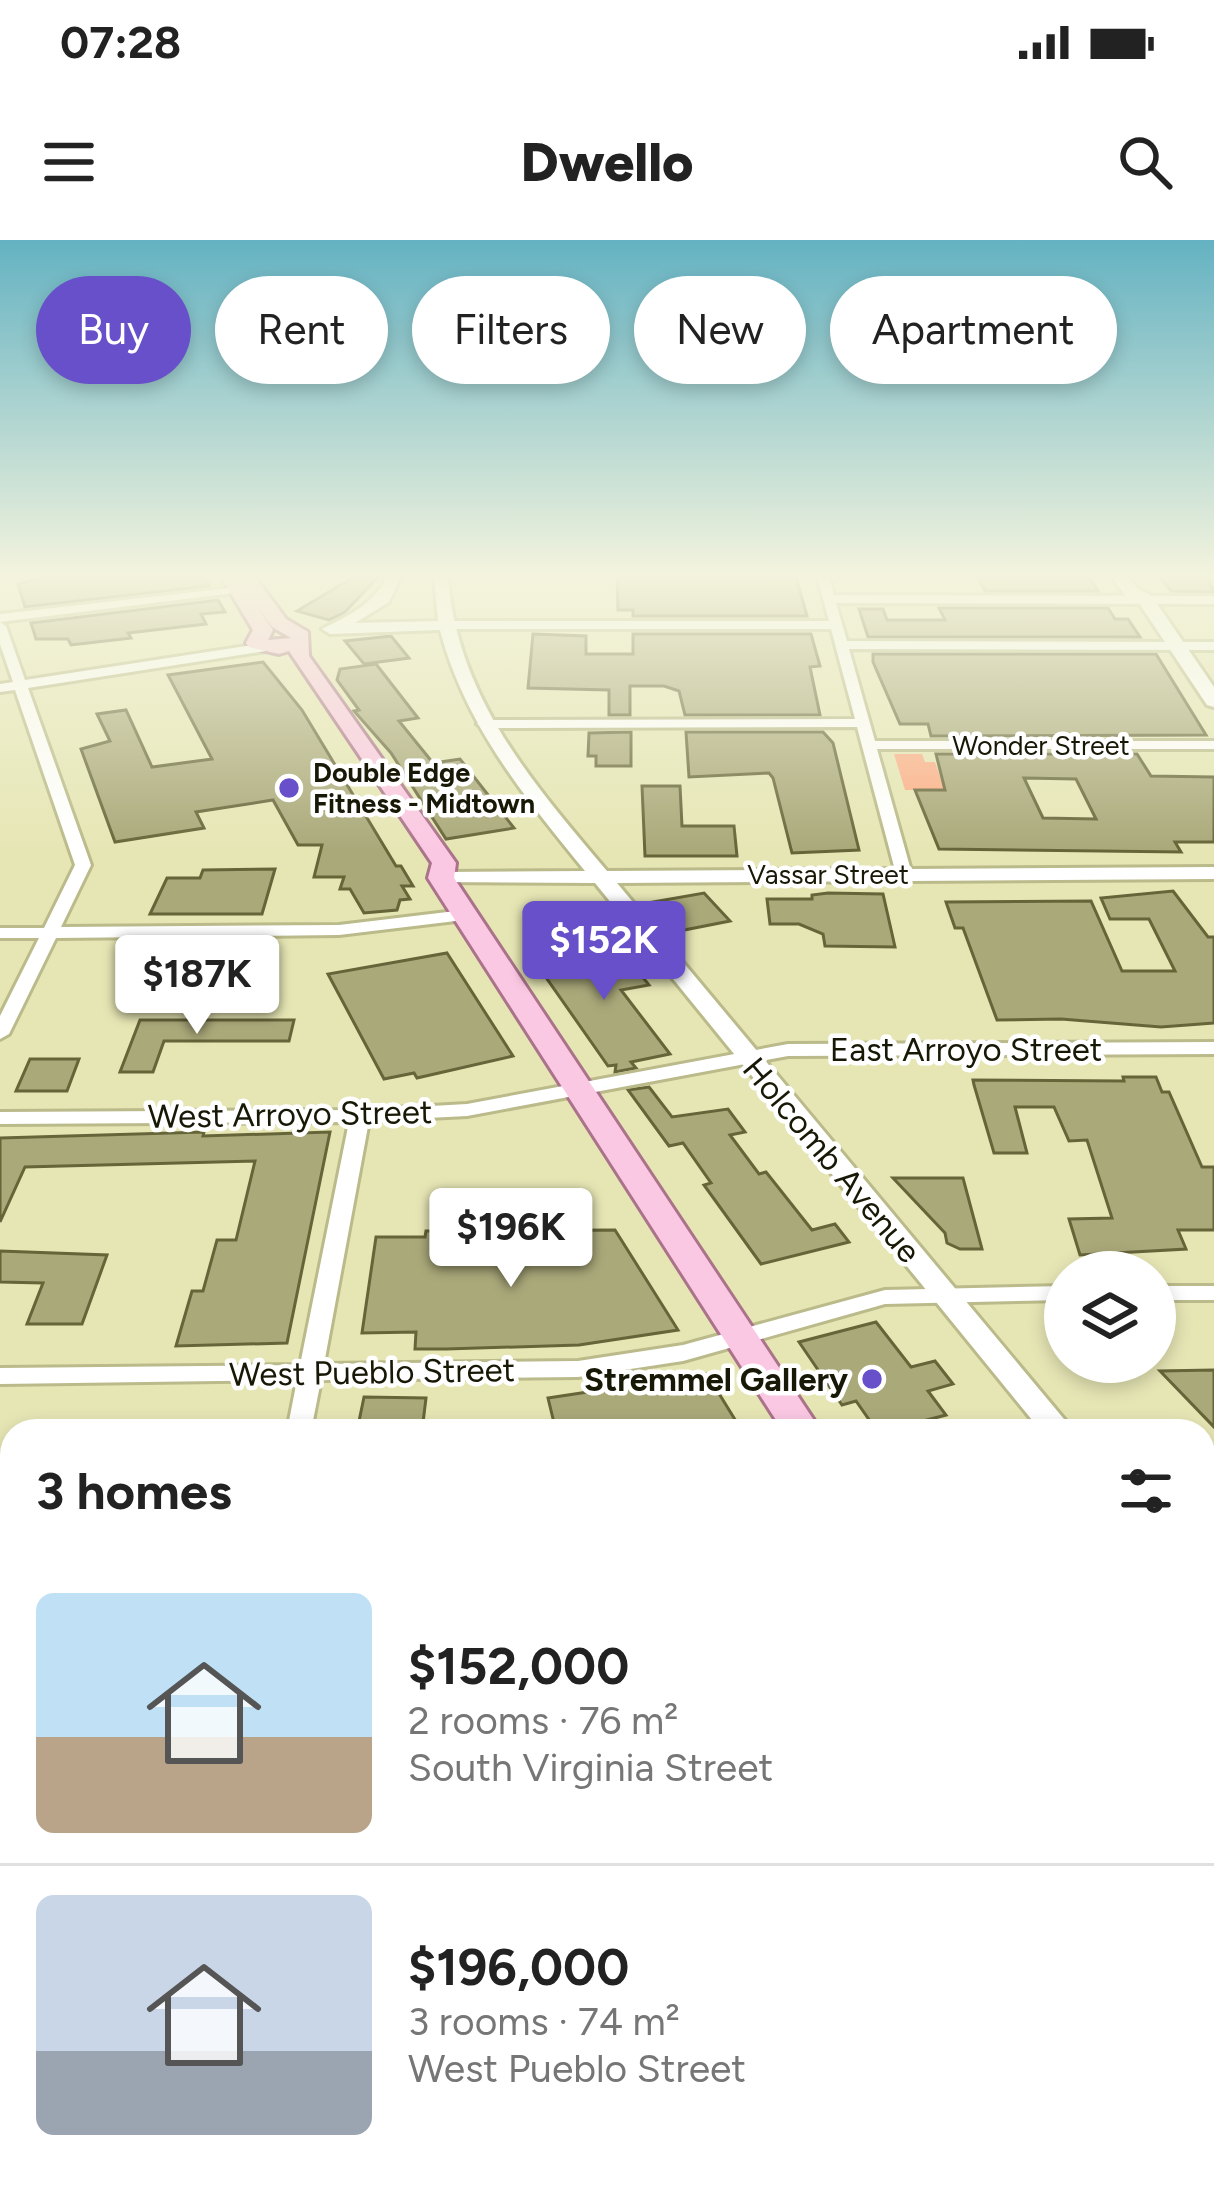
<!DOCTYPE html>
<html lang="en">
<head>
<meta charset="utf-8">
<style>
  body { margin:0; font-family:Figtree,sans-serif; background:#f6f6f6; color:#222; height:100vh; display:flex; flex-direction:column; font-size:45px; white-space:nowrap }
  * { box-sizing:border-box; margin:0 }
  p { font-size:39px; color:#767676 }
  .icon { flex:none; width:66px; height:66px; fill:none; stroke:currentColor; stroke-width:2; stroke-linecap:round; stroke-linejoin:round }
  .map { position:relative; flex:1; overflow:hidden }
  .details { position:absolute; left:0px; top:1179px; width:1215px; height:771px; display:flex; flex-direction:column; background:#fff; border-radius:36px 36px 0 0; box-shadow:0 6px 18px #0003 }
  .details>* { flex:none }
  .banner { position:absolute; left:36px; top:36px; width:1143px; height:108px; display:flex; gap:24px }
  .tools { position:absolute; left:1044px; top:1011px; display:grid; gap:24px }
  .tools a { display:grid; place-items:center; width:132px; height:132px; border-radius:50%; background:#fff; box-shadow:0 6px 18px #0003; font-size:60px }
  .price { position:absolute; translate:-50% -102px; padding:0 27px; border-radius:12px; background:#fff; color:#222; font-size:39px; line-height:78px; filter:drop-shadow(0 3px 6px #0008) }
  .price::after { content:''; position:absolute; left:50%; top:72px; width:36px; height:27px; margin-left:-18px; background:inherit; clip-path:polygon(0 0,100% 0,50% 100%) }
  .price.active { background:#6750c9; color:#fff }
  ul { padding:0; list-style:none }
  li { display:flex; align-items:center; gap:36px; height:300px; padding:0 36px }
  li+li { border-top:3px solid #e0e0e0 }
  li span { display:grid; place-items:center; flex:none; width:336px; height:240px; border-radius:18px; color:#555 }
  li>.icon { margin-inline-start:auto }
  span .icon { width:144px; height:144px; fill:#fffc; stroke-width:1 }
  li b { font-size:51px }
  h2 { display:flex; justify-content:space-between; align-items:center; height:144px; padding:0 36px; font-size:51px }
  .pill { padding:0 42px; border-radius:54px; background:#fff; box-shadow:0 6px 18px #0003; font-size:42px; line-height:108px }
  .pill.active { background:#6750c9; color:#fff }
  .status { display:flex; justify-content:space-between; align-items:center; height:84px; padding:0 60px; background:#fff; direction:ltr }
  .status svg { height:33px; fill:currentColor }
  header { display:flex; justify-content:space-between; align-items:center; height:156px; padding:0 36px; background:#fff; font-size:54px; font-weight:800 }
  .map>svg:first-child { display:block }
  .green { fill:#fcae87 }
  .building { fill:#aaa97a; stroke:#666539; stroke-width:3; fill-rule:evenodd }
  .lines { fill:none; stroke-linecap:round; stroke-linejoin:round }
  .minor-casing { stroke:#baba8a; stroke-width:6 }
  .tertiary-casing { stroke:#baba8a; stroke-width:6 }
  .secondary-casing { stroke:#baba8a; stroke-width:6 }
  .primary-casing { stroke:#aa738a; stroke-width:6 }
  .minor { fill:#fff; fill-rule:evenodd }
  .tertiary { fill:#fff; fill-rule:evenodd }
  .secondary { fill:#fff; fill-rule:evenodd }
  .primary { fill:#fbc8e3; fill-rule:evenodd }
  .poi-dot { fill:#6750c9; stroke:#fff; stroke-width:4.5 }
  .labels { text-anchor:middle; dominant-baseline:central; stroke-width:9; stroke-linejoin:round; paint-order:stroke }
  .far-street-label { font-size:27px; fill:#181806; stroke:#fff }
  .far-poi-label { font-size:27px; font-weight:bold; fill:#181806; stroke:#fff; text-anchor:start }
  .street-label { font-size:33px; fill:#181806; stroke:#fff }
  .poi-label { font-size:33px; font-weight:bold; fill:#181806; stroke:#fff; text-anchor:end }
</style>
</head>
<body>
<div class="status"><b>07:28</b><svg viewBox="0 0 49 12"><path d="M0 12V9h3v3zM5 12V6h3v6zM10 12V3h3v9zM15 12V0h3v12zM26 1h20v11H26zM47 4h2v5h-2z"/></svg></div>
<header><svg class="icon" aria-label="menu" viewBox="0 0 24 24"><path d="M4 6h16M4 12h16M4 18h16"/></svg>Dwello<svg class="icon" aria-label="search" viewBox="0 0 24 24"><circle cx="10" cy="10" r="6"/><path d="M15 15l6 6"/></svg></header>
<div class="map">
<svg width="1214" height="1948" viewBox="0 0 1214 1948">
  <rect width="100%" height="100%" fill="#e6e6b5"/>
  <path class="green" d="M894,514h28l3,8h10l13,39 -26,-11h-17z"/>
  <g class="building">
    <path d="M48,337h156l5,9 -184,21 -7,-23z"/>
    <path d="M354,337h24l-33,35 -16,8 -32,-9z"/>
    <path d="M617,337h179l11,39h-174v-6h-15z"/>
    <path d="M978,337h111l9,14h-113z"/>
    <path d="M1160,337h47l7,15 -43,-1z"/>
    <path d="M218,360l7,12 -24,2 5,10 -78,9 3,5 -60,7 -3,-6h-32l-5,-16z"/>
    <path d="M939,368h169l7,11h13l12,18h-272l-9,-28h24l4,11h58z"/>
    <path d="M533,394l53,2v18h47v-20h178l9,32 -10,1 10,48h-135l-6,-24 -15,-5h-34v29h-21v-25l-81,-2z"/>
    <path d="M391,396l18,22 -45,6 -19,-23z"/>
    <path d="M873,414h283l50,81 -275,1 -3,-12h-28l-27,-62z"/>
    <path d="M263,422l39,48 94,156h5l12,20h-11l8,13 -10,1 -3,10 -33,3 -14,-24h-10l4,-12h-30l8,-32h-24l-25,-45 -77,12 8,16 -89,14 -34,-93 29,-8 -13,-27 29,-4 26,57 60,-8 -44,-84z"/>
    <path d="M376,424l42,54 -19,3 34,42 27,-4 54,69 -68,11 -55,-86 -37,-42 5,-1 -22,-30 3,-11z"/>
    <path d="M631,492v34h-35v-10h-8l1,-23z"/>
    <path d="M686,492h137l10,11 26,107 -67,3 -19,-75 -4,-5 -80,4z"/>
    <path d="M936,514h201l14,22 63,1v65h-39l6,10 -242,-3 -24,-59h30zM1024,538l52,1 20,40 -53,-1z"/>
    <path d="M642,546h38l2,40h52l3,30h-92z"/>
    <path d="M275,629l-13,45h-112l17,-36h33l3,-8z"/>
    <path d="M1173,651l35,46h6v86l-53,4 -100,-8 -64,1 -34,-92h-8l-9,-26 145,-1 31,70h53l-26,-52h-39l-9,-21z"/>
    <path d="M704,653l26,28 -51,10 -26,-29z"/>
    <path d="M828,653l55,1 12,53 -70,-1 -2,-12 -24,-10h-29l-3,-25h45v-4z"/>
    <path d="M605,703l11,14 9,-2 24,30 -28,5 49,64 -39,8 5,6 -21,4 1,-7 -8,1 -70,-100 10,-2 -7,-9z"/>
    <path d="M447,713l66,103 -96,22 -3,-5 -30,6 -56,-105z"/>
    <path d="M140,780h154l-5,21h-125l-11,31h-33z"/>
    <path d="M30,819h49l-12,32h-51z"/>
    <path d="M1123,837h33l6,15h7l33,75h12v63h-36l8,19 -106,6 -11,-36 43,-1 -25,-78 -18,1 -15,-34h-39l12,46h-33l-20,-68 -1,-5 151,1z"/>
    <path d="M649,847l23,30 56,-8 17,23 -15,3 29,39 7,-2 46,58 23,-6 14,18 -88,22 -57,-79 7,-2 -28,-40 -14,3 -41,-56z"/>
    <path d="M204,892l-1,4 127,-4 -43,211 -111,3 16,-55h11l14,-51h19l19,-79 -230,6 -25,55v-84z"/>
    <path d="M893,938h70l19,71h-22l-13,-6 -2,-10z"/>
    <path d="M615,990l63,100 -99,15 -133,4h-31l1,-17 -54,1 14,-96h49l1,-6z"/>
    <path d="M0,1011l107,4 -25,69h-55l16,-41 -43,-1z"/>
    <path d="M876,1082l35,45 24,-6 18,23 -25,7 18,24 -19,5 8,11h-58l-21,-30 -14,4 -43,-63z"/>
    <path d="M1214,1130v57l-54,-56z"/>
    <path d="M707,1134l35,57h-186l-8,-33z"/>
    <path d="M364,1157l62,1 -4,33h-65z"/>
  </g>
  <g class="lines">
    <g class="minor-casing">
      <g id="minor">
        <path d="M817,337h12l5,18 380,1v8l-378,-1 11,38 367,1v8l-365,-1 26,92h339v8h-337l35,125 -8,5 -8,-5 -39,-147 -373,1 -7,-4 7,-4 371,-1 -24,-90h-383l-6,-4 6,-4h381z"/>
        <path d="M238,347l4,1v4l-242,30v-8z"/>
        <path d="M0,382l6,4 19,54 241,-37 6,4 -6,4 -238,37 63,177 -30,62 278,-2 125,-15 8,5 -8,5 -125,15 -283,3 -47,96 -9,5v-23l39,-78h-39v-10h44l31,-63 -60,-175 -15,2v-8l13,-2 -13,-38z"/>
        <path d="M1214,802v12l-426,2 -321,60 -98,5 -45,243 254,-3 105,-16 202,-55 180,-4v14l-180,4 -202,57 -105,16 -257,3 -10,51h-24l10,-51 -297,4v-16l300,-3 49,-243 -349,2v-12l360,-2 107,-6 321,-60z"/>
        <rect x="1155" y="1046" width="59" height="14"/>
        <path d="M1203,1393l11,2v22l-11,-2z"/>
      </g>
    </g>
    <g class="tertiary-casing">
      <g id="tertiary">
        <path d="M387,337h14l-12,25 -34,21 83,-2 -4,-44h14c9,120 84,205 159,294l607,-4v12l-597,4 457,548h-33l-446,-548 -161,-1v-8l7,-2 144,-1c-61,-75 -120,-146 -145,-241l-110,4 -8,-5c23,-12 52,-24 65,-52z"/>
        <path d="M12,1507v32l-12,1v-32z"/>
      </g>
    </g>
    <g class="secondary-casing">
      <path id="secondary" d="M1112,337h16l10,12 13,6 63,92v20l-7,-2 -68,-102 -13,-6z"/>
    </g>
    <g class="primary-casing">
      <g id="primary">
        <path d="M221,337h34l31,42 22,13 1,24 147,207 -2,15 367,553h-38l-355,-553 4,-15 -143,-212 -10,3 -30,-7 -3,-4 7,-13zM257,366l15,21 19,11 -23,2 5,-10z"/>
        <path d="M1203,1776l11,4v63l-11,-4z"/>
      </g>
    </g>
    <use href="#minor" class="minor"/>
    <use href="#tertiary" class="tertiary"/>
    <use href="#secondary" class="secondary"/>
    <use href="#primary" class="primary"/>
  </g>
  <linearGradient id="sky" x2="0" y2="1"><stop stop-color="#64b2c2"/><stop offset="0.55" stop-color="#f4f4de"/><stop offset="1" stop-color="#f4f4de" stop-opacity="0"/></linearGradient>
  <rect width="1214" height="610" fill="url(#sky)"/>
  <g class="poi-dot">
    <circle cx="289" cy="548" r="12"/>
    <circle cx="872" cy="1139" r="12"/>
  </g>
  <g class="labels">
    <g class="far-street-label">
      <text x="1041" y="505">Wonder Street</text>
      <text x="828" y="634">Vassar Street</text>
    </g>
    <g class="far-poi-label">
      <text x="313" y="532">Double Edge<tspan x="313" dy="31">Fitness - Midtown</tspan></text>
    </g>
    <g class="street-label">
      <text x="966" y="809">East Arroyo Street</text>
      <text transform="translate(290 874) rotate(-1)">West Arroyo Street</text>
      <text transform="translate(832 920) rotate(50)">Holcomb Avenue</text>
      <text transform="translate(372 1132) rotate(-1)">West Pueblo Street</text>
    </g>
    <g class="poi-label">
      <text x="848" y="1139">Stremmel Gallery</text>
    </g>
  </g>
</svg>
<div class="tools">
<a><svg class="icon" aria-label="layers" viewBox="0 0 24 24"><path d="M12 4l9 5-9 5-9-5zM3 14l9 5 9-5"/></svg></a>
</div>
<b class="price active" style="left:604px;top:763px">$152K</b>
<b class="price" style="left:197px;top:797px">$187K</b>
<b class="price" style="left:511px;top:1050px">$196K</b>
<div class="banner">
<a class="pill active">Buy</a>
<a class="pill">Rent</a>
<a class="pill">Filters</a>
<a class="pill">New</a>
<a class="pill">Apartment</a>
</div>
<section class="details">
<h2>3 homes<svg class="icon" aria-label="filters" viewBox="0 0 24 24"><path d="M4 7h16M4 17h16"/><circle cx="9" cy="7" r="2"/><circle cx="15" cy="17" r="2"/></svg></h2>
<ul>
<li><span style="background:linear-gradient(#bfe0f5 60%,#b9a48a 0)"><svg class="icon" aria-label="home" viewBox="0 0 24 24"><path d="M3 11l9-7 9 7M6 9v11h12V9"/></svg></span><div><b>$152,000</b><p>2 rooms · 76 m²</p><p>South Virginia Street</p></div></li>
<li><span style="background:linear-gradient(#c9d6e8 65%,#9aa5b1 0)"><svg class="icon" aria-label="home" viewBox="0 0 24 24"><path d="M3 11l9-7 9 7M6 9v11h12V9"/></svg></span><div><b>$196,000</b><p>3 rooms · 74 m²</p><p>West Pueblo Street</p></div></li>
</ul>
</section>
</div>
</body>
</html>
